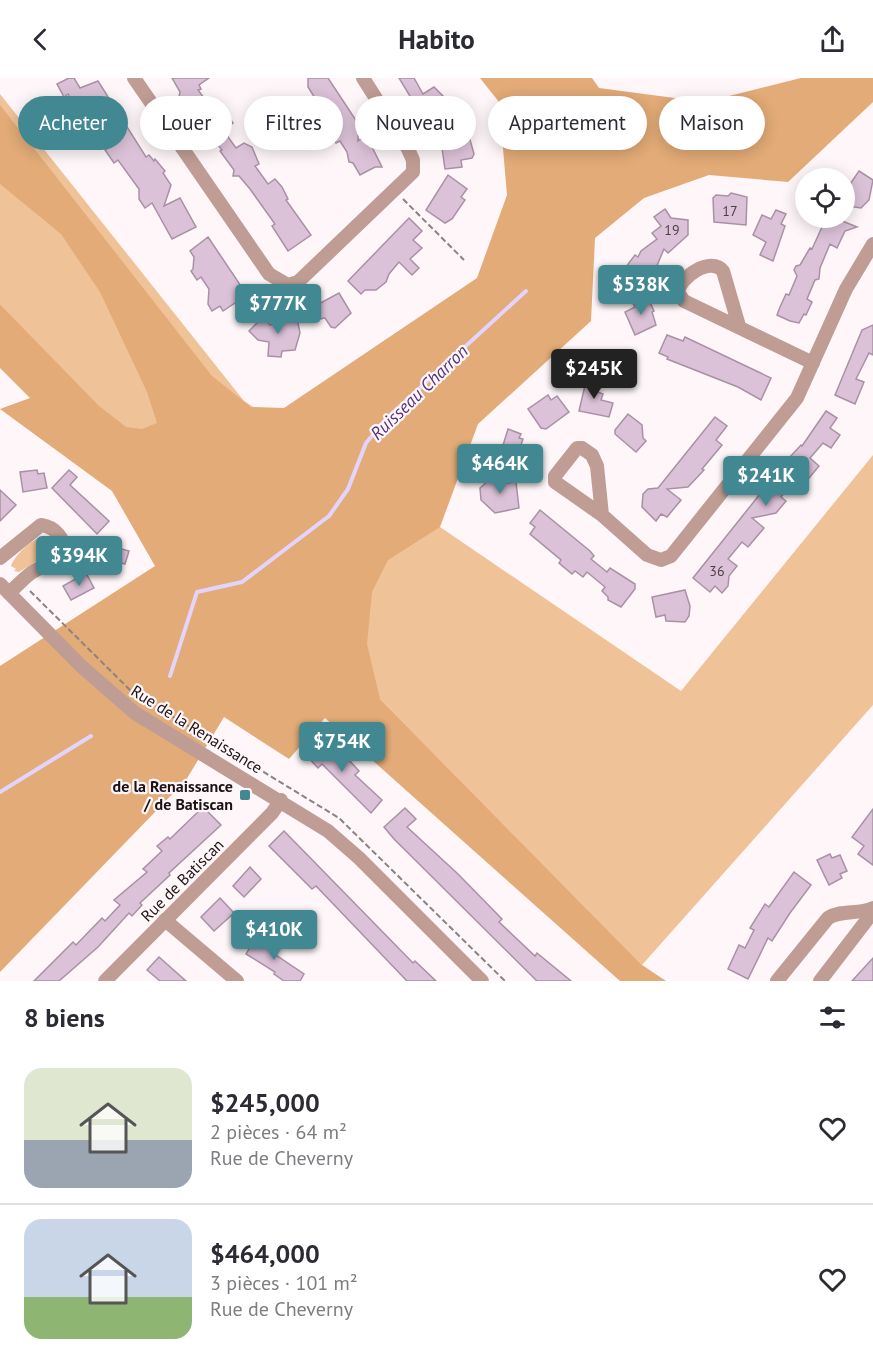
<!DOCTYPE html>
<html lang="fr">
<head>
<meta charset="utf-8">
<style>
  body { margin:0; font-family:"PT Sans",sans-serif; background:#f7f7f7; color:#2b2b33; height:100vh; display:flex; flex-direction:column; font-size:22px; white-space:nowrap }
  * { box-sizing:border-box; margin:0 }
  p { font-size:20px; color:#7c7c81 }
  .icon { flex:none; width:33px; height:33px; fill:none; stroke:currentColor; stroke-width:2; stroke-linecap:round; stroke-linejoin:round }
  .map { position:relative; height:903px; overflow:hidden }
  .panel { display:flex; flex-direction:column; background:#fff; flex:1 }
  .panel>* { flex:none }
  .banner { position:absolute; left:18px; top:18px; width:837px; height:54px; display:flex; gap:12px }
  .fabs { position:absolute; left:795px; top:90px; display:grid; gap:12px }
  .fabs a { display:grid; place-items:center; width:60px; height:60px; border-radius:50%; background:#fff; box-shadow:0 3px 15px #0003; font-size:30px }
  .price { position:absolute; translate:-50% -51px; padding:0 14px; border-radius:6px; background:#428893; color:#fff; font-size:20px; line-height:39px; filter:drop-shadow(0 2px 3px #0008) }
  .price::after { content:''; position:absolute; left:50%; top:36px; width:18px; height:14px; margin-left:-9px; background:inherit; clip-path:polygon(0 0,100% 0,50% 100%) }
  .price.active { background:#222; color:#fff }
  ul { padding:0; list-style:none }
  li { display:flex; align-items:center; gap:18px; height:150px; padding:0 24px }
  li+li { border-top:2px solid #e1e1e2 }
  li span { display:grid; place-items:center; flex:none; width:168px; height:120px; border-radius:18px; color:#555 }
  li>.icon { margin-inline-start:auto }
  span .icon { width:72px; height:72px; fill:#fffc; stroke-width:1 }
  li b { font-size:26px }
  h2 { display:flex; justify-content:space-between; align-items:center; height:72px; padding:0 24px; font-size:26px }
  .tag { padding:0 21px; border-radius:27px; background:#fff; box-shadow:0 3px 15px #0003; font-size:21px; line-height:54px }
  .tag.active { background:#428893; color:#fff }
  header { display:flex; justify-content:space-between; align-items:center; height:78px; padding:0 24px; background:#fff; font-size:27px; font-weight:700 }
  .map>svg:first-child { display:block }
  .green { fill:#f0c298 }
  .forest { fill:#e2ab77 }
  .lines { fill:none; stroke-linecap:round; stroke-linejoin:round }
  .stream { stroke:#e2d4fc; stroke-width:4 }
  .building { fill:#dcc2d8; stroke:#a991a5; stroke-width:1.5 }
  .path { stroke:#8c8284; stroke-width:2; stroke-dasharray:6 3; stroke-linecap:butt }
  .minor { stroke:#bf9d95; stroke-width:14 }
  .poi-dot { fill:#428893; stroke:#fef6f8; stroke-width:2 }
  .labels { text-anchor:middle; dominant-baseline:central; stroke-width:4.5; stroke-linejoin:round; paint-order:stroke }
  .number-label { font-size:14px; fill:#4e3e46 }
  .street-label { font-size:16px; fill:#1e1215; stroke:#fef6f8 }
  .poi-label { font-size:16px; font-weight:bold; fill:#1e1215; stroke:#fef6f8; text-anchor:end }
  .water-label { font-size:18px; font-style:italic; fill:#53327e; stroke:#fef6f8 }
</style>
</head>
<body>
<header><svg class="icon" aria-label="back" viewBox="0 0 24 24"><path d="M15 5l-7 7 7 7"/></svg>Habito<svg class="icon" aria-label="share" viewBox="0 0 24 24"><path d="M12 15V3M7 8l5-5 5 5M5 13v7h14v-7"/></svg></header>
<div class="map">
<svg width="873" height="903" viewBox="0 0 873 903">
  <rect width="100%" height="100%" fill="#fef6f8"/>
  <g class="green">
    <path d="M0,16l244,307 196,126 241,164 192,-236v250l-231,260 -262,-266 -380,-395z"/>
    <path d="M46,458l8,7v7l-35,22 -5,-1 2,-2 -5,-3c4,-11 22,-29 35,-30z"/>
  </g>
  <path class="forest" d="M480,0h112l7,10 106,14 96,-24h72v24l-85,80 -79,-7 -65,23 -49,40 -4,83 -113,103 -38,103 -52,33 -16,32 -5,52 13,55 262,266 24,16h-46l-295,-263 -36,41 -65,-42 -38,63 -186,192v-306l155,-100 -43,-75 -112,-82 30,-11 -30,-30v-64l98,101 28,22 16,2 15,-6 -10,-31 -47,-100 -39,-58 -61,-50v-79l212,271 39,31 33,1 193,-130 30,-83 -8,-93z"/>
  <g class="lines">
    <g class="stream">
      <path d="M170,598l27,-84 45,-10 87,-66 19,-27 18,-46 20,-24 140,-128"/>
      <path d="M0,714l91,-56"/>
    </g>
  </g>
  <g class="building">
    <path d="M69,0h5l6,10 18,-7 48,76 3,-2 5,6 1,-2 10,12 -2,2 8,12 -7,21 16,-8 16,29 -24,12 -20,-36 -7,5 -6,-9v-10l-21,-29 -4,3 -9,-13 2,-1 -2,-10 5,-3 -14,-21 -13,5 -4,-6 2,-8 -8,-3 -5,-9 -4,3 -7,-13z"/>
    <path d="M172,0h37l-10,7 2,4 -3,1 15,20 7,-6 13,19 -10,7 13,18 8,-5 8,4 7,17 -4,2 13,18 7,-5 7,8 6,12 -2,1 25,35 -23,16 -16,-25 3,-2 -25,-35 -11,-13h-6l1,-6 -14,-19 2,-1 -28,-36 12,-8 -27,-9 1,-5z"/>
    <path d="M308,0h20l31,47 -1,16 8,-6 16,32h-7l-15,8 -7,-12 -4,-1 -2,-10 -7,-11 -4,2 -14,-19 3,-10 -17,-27z"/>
    <path d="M399,0h15l9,16 11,-7 15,15 -4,13 -17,11z"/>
    <path d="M467,51l7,25 -2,4 -11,2 1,7 -17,2 -5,-35z"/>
    <path d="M859,93l14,9 -4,20 -8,8 -13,-2 2,-14 -4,-2z"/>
    <path d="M448,97l19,14 -6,8 4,3 -13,19 -7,4 -19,-13z"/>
    <path d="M731,115l16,4 -1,28 -32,-3 -1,-24 3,-3 12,1z"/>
    <path d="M665,131l6,9 17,2v15l-20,18 -4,-4 -17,40 -24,-13 2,-8 10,-13 3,2 3,-6 16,-12 -5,-6 9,-7 -7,-9z"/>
    <path d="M776,132l10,4 -5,10 4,2 -12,35 -13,-6 6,-13 -13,-7 9,-20 9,4z"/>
    <path d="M409,140l13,13 -9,9 9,8 -12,11 9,9 -7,7 -13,-13 -10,12 -3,8 -10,8h-11l-4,4 -13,-13z"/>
    <path d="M826,140h9l22,9 -12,4 -8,17 -7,-4 -10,24 -1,11 -4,1 -8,19 5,3 -6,13 -2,-1 -5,9 -9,-2 -13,-6 3,-8 6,-13 3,1 8,-19 -3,-6 2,-4 4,-1 10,-17 2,1 10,-22 -2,-7z"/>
    <path d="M208,159l39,58 -24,16 -3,-5 -8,5 -4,-7 1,-15 -8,-12 -4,3 -6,-9 2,-2 1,-12 -4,-6z"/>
    <path d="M339,215l12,20 -16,15 -4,-1 -6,-9 -5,1 -7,-12z"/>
    <path d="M647,218l7,15 -2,1 4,13 -21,10 -10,-23 10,-5 -2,-4z"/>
    <path d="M263,239l7,8 9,-4 16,-2 3,4 2,10 -5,17 -13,1 -1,6 -13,-1 1,-14 -11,-2 -9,-9z"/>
    <path d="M873,247v30l-4,-2 -13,26 8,3 -9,22 -20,-9 27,-65z"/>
    <path d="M667,257l16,6 2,-4 86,41 -10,22 -23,-13 -71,-28 1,-2 -9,-4z"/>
    <path d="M587,299l11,3 -3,11 8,3 -2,6 12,3 -4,14 -30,-6z"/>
    <path d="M548,317l3,5 6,-4 12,16 -23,17 -5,-1 -13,-19z"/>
    <path d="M826,333l11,7 -7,10 10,7 -9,13 -8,-5 -13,15 9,8 -15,18 -8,-6 -15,19 5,4 -10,12 -24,5 12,10 -16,19 -6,-5 -14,17 9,7 -8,10 -1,10 -6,7 -7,-7 -5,6 -17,-14 71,-89 9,-10 3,3 18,-22 -4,-3 11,-12 1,1z"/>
    <path d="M628,336l14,11 1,13 3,3 -10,11 -21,-18v-4z"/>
    <path d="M715,339l12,9 -11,14 6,5 -20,24 2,1 -16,17 -21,2 14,11 -14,17 -6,-3 -5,7 -14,-14 1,-13 5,-5 10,-1z"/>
    <path d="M508,351l13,5 -2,4 4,1 -2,6 5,6 -5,13 -21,-9z"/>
    <path d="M37,392l1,4 6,-1 3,15 -24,4 -3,-20z"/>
    <path d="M69,392l8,7 -7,8 39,36 -12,13 -45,-46z"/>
    <path d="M496,396l11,9 9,-1 3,26 -24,5 -14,-13 -1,-12z"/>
    <path d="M0,412l16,15 -16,16z"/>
    <path d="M540,432l50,41 4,5 -3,3 16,13 3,-4 25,16v5l-14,18 -13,-7v-3l-6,-6 3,-4 -18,-15 -4,5 -8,-6 -3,3 -13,-11 2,-3 -31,-26 5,-7 -5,-4z"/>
    <path d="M104,466l25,7 -4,13 -11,-3 -3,10 -14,-4z"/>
    <path d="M86,495l8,15 -23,12 -8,-14z"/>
    <path d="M685,512l5,16 -1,10 -4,6 -19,-1 -1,-6 -9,2 -4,-20z"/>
    <path d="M317,658l26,28 5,-5 11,12 -4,4 27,25 -11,13 -49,-49 -4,4 -16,-17z"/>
    <path d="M203,729l18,18 -52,48 1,2 -30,28 2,2 -10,11 -3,-3 -31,34 -39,34h-25l39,-39 3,3 26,-27 3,3 15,-16 -6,-5 33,-28 -4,-3 19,-18 -5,-5 11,-9 2,2z"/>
    <path d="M405,730l11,11 -9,8 51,47 44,45 -3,3 36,34 2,-3 34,28h-34l-143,-142 -10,-12z"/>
    <path d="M873,731v56l-15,-11 6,-8 -12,-9z"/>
    <path d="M284,753l129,132 2,-2 21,20h-29l-91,-95 -4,3 -43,-43z"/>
    <path d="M830,776l2,4 8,-3 7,16 -7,3 2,4 -13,7 -12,-25z"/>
    <path d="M250,789l11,12 -17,18 -11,-11z"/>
    <path d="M794,794l17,13 -21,28 -18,28 -4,-3 -20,41 -20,-10 11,-24 6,3 9,-18 -4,-2 15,-24 4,3z"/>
    <path d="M220,820l14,15 -20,18 -13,-14z"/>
    <path d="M265,858l13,8 -5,9 31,21 -4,7h-16l-10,-7 1,-2 -29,-18 7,-12 6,3z"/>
    <path d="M159,879l27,24h-26l-13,-11z"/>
    <path d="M873,880v23h-21z"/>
  </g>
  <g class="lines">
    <g class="path">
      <path d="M403,121l61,61"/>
      <path d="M30,513l101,100 208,127 166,163"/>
    </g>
    <g class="minor">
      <path d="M134,0l135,196 19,11 10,-3 115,-110v-12l-5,-11 -45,-71"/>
      <path d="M739,248l-16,-55c-12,-15 -44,6 -45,22l6,8 129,62"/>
      <path d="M602,437l-5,-49 -5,-11 -10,-7h-5l-22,28v6l47,33 45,40 14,5 10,-4 126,-158 49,-109 27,-45"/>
      <path d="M0,480l41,-33c7,1 12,3 17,9 18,21 -14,30 -27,39 -8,6 -15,14 -22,20"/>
      <path d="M0,506l81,82 54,47 193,118 31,27 123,123"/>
      <path d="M165,842l72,61"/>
      <path d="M105,903l167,-168 9,-13"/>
      <path d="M777,903l51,-63c14,-9 30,-3 45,-10"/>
      <path d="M820,903l53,-69"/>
    </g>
  </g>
  <rect class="poi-dot" x="239" y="711" width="12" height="12" rx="3"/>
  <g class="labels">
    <g class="number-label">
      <text x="730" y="133">17</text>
      <text x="672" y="152">19</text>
      <text x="717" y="493">36</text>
    </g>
    <g class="street-label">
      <text transform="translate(197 651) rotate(32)">Rue de la Renaissance</text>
      <text transform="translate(182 802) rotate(-45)">Rue de Batiscan</text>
    </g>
    <g class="poi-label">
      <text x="233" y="708">de la Renaissance<tspan x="233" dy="18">/ de Batiscan</tspan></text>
    </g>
    <g class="water-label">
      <text transform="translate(419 314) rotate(-44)">Ruisseau Charron</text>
    </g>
  </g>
</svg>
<div class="fabs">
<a><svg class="icon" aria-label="locate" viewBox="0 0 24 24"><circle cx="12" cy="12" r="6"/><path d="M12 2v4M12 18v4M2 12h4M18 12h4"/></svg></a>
</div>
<b class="price" style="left:641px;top:238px">$538K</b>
<b class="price" style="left:278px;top:257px">$777K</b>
<b class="price active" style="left:594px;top:322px">$245K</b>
<b class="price" style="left:500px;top:417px">$464K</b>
<b class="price" style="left:766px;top:429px">$241K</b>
<b class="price" style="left:79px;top:509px">$394K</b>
<b class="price" style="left:342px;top:695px">$754K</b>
<b class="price" style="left:274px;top:883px">$410K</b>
<div class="banner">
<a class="tag active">Acheter</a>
<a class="tag">Louer</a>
<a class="tag">Filtres</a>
<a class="tag">Nouveau</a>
<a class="tag">Appartement</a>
<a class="tag">Maison</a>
</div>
</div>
<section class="panel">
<h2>8 biens<svg class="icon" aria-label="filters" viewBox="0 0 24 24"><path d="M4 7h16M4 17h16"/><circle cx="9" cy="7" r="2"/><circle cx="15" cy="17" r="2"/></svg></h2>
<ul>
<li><span style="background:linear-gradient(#dfe7d0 60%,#9aa5b1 0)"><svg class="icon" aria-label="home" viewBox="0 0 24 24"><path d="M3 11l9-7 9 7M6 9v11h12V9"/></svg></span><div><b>$245,000</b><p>2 pièces · 64 m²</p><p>Rue de Cheverny</p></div><svg class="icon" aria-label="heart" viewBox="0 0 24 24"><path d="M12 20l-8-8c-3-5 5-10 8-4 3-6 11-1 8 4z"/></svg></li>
<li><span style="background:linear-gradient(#c9d6e8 65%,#8fb573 0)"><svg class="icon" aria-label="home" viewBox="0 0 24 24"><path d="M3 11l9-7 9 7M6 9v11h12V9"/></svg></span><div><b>$464,000</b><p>3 pièces · 101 m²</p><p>Rue de Cheverny</p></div><svg class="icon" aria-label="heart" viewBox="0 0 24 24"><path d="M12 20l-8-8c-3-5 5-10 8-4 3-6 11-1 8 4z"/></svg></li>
</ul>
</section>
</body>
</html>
